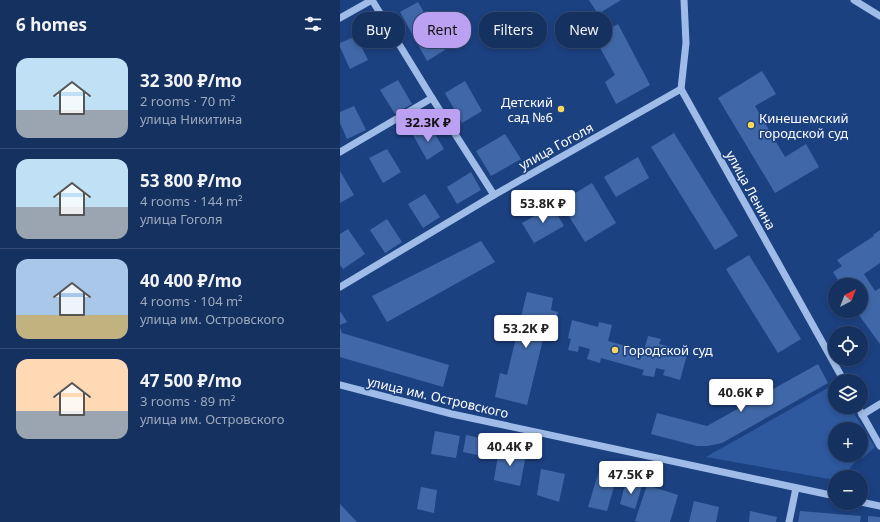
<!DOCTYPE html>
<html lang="en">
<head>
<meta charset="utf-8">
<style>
  body { margin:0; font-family:"Noto Sans",sans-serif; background:#223d69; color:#f1f3f6; height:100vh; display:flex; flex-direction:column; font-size:15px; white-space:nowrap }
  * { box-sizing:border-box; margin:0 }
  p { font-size:13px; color:#9da9bd }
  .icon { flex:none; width:22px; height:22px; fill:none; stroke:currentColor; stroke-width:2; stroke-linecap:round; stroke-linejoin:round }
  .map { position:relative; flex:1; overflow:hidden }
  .drawer { display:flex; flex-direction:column; background:#153160; width:340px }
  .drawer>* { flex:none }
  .hud { position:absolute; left:12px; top:12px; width:380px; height:36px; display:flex; gap:8px }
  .needle { width:26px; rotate:42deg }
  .tools { position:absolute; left:488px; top:278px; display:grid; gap:8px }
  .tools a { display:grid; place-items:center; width:40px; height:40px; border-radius:50%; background:#153160; box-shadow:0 2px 6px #0003,0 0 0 1px #344c75; font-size:20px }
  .price { position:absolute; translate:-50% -34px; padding:0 9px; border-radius:4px; background:#fff; color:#222; font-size:13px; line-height:26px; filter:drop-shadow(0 1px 2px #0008) }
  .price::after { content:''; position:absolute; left:50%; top:24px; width:12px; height:9px; margin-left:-6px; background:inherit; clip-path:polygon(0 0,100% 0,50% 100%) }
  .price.current { background:#bca0f2; color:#111 }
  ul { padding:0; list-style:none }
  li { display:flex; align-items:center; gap:12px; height:100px; padding:0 16px }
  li+li { border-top:1px solid #344c75 }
  li span { display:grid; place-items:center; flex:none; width:112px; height:80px; border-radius:12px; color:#555 }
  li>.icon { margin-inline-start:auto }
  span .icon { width:48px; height:48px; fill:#fffc; stroke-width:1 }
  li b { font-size:17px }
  h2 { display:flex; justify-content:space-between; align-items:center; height:48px; padding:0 16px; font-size:17px }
  .tag { padding:0 14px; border-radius:16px; background:#153160; box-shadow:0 2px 6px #0003,0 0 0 1px #344c75; font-size:14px; line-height:36px }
  .tag.current { background:#bca0f2; color:#111 }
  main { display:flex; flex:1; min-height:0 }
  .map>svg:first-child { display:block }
  .green { fill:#2e599f; fill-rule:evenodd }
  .building { fill:#4068a8 }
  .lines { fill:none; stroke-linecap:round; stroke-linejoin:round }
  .minor { stroke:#9fbce9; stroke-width:7 }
  .poi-dot { fill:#fad75c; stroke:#1c4180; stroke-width:1.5 }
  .labels { text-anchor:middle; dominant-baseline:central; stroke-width:3.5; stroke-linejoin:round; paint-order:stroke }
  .poi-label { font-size:13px; fill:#fff; stroke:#1c4180; text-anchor:start }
  .street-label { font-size:13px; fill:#fff; stroke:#1c4180 }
</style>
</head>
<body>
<main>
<section class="drawer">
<h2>6 homes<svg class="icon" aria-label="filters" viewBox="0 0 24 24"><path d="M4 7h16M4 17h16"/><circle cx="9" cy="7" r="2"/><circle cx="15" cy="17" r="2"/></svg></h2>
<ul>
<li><span style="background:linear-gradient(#bfe0f5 65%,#9aa5b1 0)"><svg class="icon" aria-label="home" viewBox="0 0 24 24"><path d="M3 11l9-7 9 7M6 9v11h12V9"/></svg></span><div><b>32 300 ₽/mo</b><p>2 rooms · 70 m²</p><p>улица Никитина</p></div></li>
<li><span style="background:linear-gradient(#bfe0f5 60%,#9aa5b1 0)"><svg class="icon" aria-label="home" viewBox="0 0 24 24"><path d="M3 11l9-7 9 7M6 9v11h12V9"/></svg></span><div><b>53 800 ₽/mo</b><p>4 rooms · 144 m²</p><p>улица Гоголя</p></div></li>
<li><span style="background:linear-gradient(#a9c7e8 70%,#c2b280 0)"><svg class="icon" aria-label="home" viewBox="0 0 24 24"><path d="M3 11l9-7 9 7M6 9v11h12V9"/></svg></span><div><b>40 400 ₽/mo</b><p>4 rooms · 104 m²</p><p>улица им. Островского</p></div></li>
<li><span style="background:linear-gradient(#ffd9b3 65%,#9aa5b1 0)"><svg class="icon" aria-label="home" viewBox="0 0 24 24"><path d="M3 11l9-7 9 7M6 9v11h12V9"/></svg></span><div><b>47 500 ₽/mo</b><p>3 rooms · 89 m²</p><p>улица им. Островского</p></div></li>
</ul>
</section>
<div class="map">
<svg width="540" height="522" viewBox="0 0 540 522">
  <rect width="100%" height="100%" fill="#1c4180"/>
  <path class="green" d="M495,384v23h15l25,40 -12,11 -4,-1 -13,16 1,4h-12v3l-129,-23zM495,429h26v26h-26z"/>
  <g class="building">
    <path d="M249,0h32l-23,14z"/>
    <path d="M78,2l27,48 -18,11 -27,-49z"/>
    <path d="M278,24l32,61 -34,19 -11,-22 10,-7 -21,-38z"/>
    <path d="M16,36l12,24 -18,9 -10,-22v-4z"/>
    <path d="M422,71l14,23 -21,12 30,51 21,-13 13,23 -44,26 -57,-95z"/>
    <path d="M58,80l14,24 -17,10 -15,-24z"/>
    <path d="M125,81l17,30 -20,12 -17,-30z"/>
    <path d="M14,106l12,24 -19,9 -7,-16v-11z"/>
    <path d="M90,126l14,23 -17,11 -14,-25z"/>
    <path d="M334,133l64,103 -23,14 -64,-103z"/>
    <path d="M165,134l16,25 -30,17 -15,-25z"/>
    <path d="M47,149l14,23 -18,11 -14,-25z"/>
    <path d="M298,157l11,21 -33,19 -12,-20z"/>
    <path d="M0,171l14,24 -14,8z"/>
    <path d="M131,172l10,18 -24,14 -10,-17z"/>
    <path d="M252,183l24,40 -31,19 -25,-40z"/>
    <path d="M85,194l15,23 -17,11 -15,-24z"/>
    <path d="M212,206l12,20 -30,17 -12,-20z"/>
    <path d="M47,219l15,23 -17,11 -15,-23z"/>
    <path d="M8,229l17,25 -22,15 -3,-4v-31z"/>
    <path d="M540,230v33l-16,11 11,17 5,-3v56l-24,-33h5v-26h-20l-8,-13 9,-6 -5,-6 37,-24 -1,-1z"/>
    <path d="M141,241l14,21 -108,60 -15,-26z"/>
    <path d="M409,255l52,84 -23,14 -52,-84z"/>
    <path d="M187,292l26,6 -2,12 7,2 -2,8 -8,-1 -21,86 -32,-8 5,-24 7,2z"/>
    <path d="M0,311l7,11 -7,3z"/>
    <path d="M232,320l26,7 1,-5 13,3 -4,16 36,10 4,-15 13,3 -2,5 29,7 -8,29 -17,-5 2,-5 -9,-2 -2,9 -12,-2 2,-5 -43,-12 -1,5 -13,-4 3,-10 -11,-3 -1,6 -10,-2 3,-11 -3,-1z"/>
    <path d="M0,327l2,6 107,32 -6,22 -103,-30z"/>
    <path d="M478,364l10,19 -106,60 -15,3h-10l-46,-12 6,-21 50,13z"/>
    <path d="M95,431l25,5 -4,22 -25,-4z"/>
    <path d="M126,435l23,5 -3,17 -23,-5z"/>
    <path d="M159,448l27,7 -6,31 -26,-6z"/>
    <path d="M201,469l24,5 -6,28 -22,-7z"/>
    <path d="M259,471l18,5 -10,35 -19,-4z"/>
    <path d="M286,481l16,5 -7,23 -15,-5z"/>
    <path d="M307,485l31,10 -8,27h-31l-4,-1z"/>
    <path d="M81,487l16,3 -3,23 -17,-4z"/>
    <path d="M354,501l25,6 -3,15h-27z"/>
    <path d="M0,504l17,18h-17z"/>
    <path d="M410,511l27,6 -1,5h-27z"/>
    <path d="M460,511l61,5 -1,6h-62z"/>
    <path d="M528,516l12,1v5h-12z"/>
  </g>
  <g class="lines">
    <g class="minor">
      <path d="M32,0l60,98 62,97"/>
      <path d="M344,0l2,43 -5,46 163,292"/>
      <path d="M514,0l26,16"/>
      <path d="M0,18l32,-18"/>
      <path d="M0,152l92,-54"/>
      <path d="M0,287l154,-92 187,-106"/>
      <path d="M0,385l112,29 383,82"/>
      <path d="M518,407l22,39"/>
      <path d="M522,415l18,-11"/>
      <path d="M521,502l19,4"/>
      <path d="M449,522l7,-34"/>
    </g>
  </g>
  <g class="poi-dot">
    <circle cx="221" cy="109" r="4"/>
    <circle cx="411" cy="125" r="4"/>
    <circle cx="275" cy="350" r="4"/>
  </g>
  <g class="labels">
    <g class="poi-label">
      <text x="213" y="102" text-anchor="end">Детский<tspan x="213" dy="15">сад №6</tspan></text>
      <text x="419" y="118">Кинешемский<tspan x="419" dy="15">городской суд</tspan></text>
      <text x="283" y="350">Городской суд</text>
    </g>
    <g class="street-label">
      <text transform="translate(216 146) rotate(-29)">улица Гоголя</text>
      <text transform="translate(411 190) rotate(61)">улица Ленина</text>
      <text transform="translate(98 397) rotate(13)">улица им. Островского</text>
    </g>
  </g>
</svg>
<div class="tools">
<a><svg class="needle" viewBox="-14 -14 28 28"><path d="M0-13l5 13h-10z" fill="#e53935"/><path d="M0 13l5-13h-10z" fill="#9da9bd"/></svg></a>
<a><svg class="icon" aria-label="locate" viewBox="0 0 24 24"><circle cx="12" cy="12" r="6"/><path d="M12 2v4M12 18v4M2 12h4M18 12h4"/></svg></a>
<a><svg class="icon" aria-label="layers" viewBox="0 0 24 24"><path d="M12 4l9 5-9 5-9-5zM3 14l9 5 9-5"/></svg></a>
<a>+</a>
<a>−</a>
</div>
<b class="price current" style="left:88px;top:143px">32.3K ₽</b>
<b class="price" style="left:203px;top:224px">53.8K ₽</b>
<b class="price" style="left:186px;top:349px">53.2K ₽</b>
<b class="price" style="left:401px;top:413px">40.6K ₽</b>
<b class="price" style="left:170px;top:467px">40.4K ₽</b>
<b class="price" style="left:291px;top:495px">47.5K ₽</b>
<div class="hud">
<a class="tag">Buy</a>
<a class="tag current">Rent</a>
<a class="tag">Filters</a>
<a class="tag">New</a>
</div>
</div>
</main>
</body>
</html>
